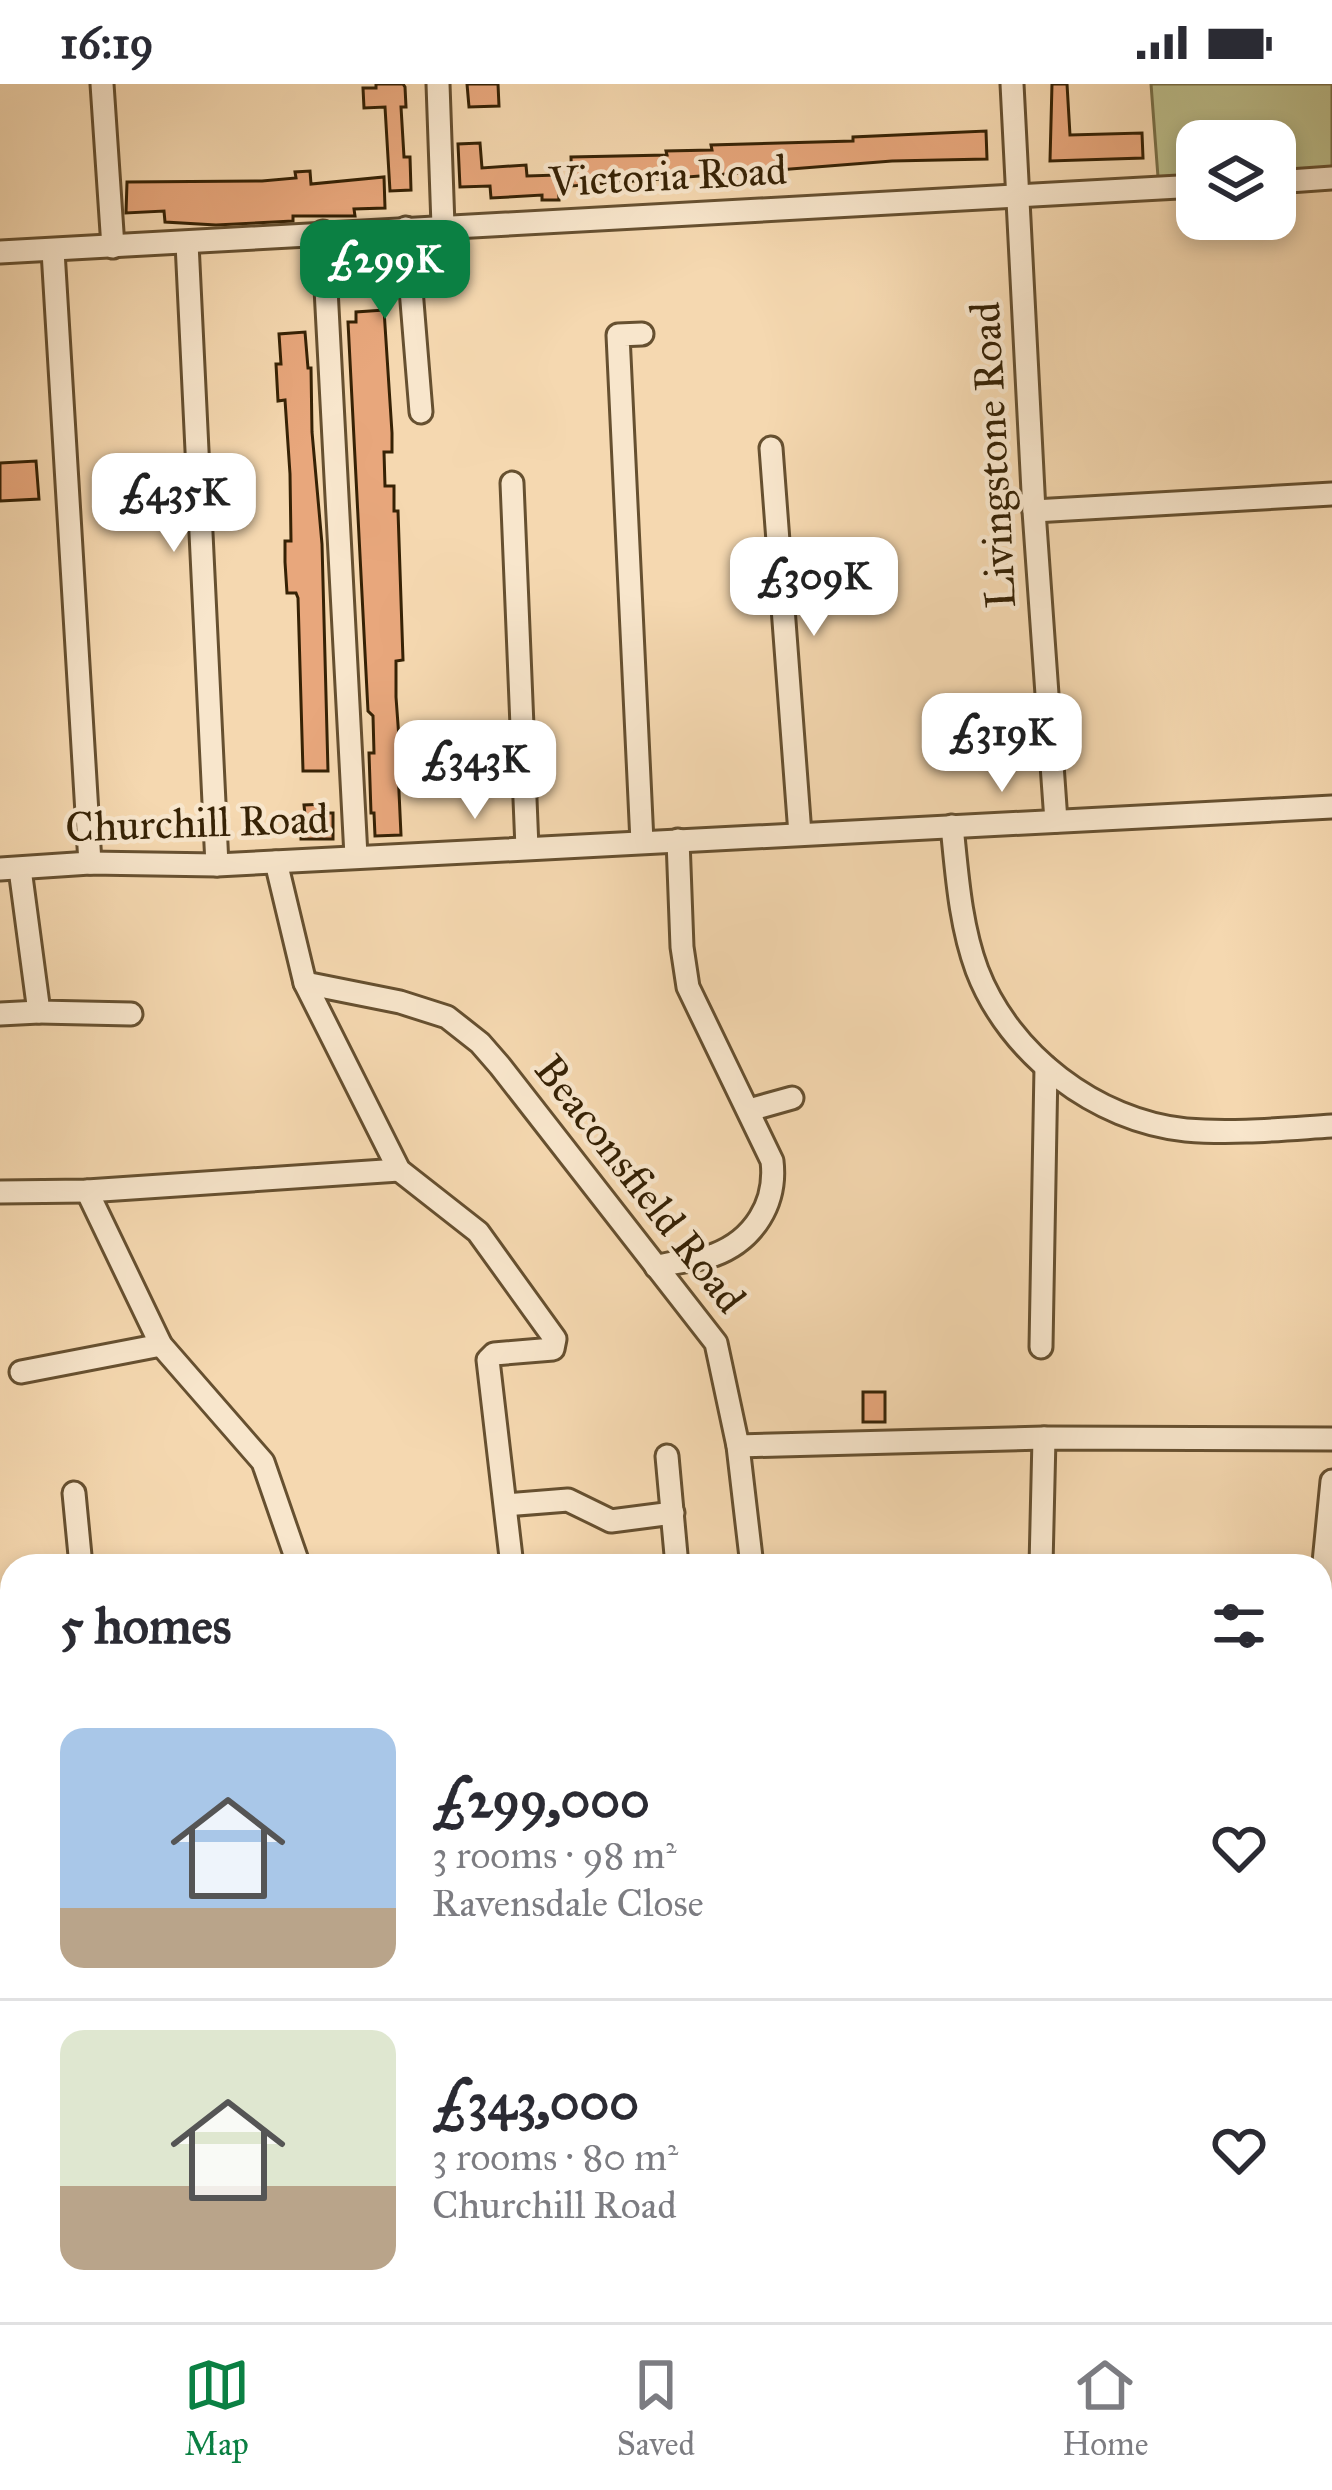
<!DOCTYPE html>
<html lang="en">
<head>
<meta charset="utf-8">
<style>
  body { margin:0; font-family:"IM FELL Great Primer",serif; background:#f7f7f7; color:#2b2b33; height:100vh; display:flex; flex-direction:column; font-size:45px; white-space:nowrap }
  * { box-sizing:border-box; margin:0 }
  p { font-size:39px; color:#7c7c81 }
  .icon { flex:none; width:66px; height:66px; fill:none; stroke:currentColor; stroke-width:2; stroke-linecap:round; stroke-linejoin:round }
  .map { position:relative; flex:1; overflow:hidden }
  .details { position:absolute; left:0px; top:1470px; width:1332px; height:768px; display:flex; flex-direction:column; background:#fff; border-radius:36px 36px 0 0; box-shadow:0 6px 18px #0003 }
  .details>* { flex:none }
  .controls { position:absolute; left:1176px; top:36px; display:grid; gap:24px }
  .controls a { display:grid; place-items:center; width:120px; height:120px; border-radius:24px; background:#fff; box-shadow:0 6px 18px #0003; font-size:60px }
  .price { position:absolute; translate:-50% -102px; padding:0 27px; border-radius:24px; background:#fff; color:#222; font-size:39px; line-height:78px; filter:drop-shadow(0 3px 6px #0008) }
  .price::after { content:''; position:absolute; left:50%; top:72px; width:36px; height:27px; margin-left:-18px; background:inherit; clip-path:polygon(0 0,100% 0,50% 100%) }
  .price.on { background:#0b8043; color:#fff }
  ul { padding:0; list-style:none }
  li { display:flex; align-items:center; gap:36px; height:300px; padding:0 60px }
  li+li { border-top:3px solid #e1e1e2 }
  li span { display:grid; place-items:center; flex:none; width:336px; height:240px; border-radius:24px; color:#555 }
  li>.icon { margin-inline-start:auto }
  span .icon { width:144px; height:144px; fill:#fffc; stroke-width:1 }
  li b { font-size:51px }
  h2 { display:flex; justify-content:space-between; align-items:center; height:144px; padding:0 60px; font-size:51px }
  .status { display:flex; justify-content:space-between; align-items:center; height:84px; padding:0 60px; background:#fff; direction:ltr }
  .status svg { height:33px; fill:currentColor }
  .menu { display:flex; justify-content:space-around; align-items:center; height:168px; border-top:3px solid #e1e1e2; background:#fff; font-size:33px; color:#7c7c81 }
  .menu a { display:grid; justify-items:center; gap:6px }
  .menu .on { color:#0b8043 }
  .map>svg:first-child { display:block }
  .green { fill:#bcbe8b; stroke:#797048; stroke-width:3 }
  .building { fill:#e8a77c; stroke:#362205; stroke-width:3 }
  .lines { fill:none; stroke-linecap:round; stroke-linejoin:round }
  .minor-casing { stroke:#665030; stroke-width:27 }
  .minor { stroke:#f8e6cc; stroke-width:21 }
  .labels { text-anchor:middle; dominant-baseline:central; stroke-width:9; stroke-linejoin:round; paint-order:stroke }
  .street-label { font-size:42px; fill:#362205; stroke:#f8e6cc }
</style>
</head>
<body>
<div class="status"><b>16:19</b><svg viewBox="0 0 49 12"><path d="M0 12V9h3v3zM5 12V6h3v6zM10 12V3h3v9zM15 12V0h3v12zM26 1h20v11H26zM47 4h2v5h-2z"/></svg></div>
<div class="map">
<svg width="1332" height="2238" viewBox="0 0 1332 2238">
  <rect width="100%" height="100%" fill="#f5d8b0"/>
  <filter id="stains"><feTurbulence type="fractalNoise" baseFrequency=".00167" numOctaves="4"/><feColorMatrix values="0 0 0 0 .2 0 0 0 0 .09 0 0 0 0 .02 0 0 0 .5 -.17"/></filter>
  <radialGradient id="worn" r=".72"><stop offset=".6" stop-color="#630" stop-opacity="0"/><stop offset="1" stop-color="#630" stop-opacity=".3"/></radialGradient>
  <path class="green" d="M1151,0h181v86l-57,2v-31h-78v34l-39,2z"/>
  <g class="building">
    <path d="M376,0h27l2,3 1,20h-5l3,50h6l1,33 -21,1 -5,-84 -21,1 -1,-20h13z"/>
    <path d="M467,0h31l1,22 -30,1z"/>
    <path d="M1052,0h15l3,51 72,-2 1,25 -93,3z"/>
    <path d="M986,47l1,28 -95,2 -320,25 -1,-29 96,-2 -1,-4 46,-1 -1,-5 142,-4v-4z"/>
    <path d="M480,59l2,25 44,-3 1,11 31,-1 1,25h-17v-5l-51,3 -1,-12 -30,1 -2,-43z"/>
    <path d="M310,87l1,13 73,-7 1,31 -31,1 1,7h-62v5l-77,4 -51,-3 -1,-11 -38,2 1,-31 135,-1 34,-3 -1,-6z"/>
    <path d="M384,226l8,123v19h-8l1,34h9v25h4l5,149 -7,1v36l4,55h6l1,18h-9l3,65 -26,1 -1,-23h-3l-2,-60h5l-1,-37 -5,-5 -20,-389h8v-10z"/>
    <path d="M305,248l3,36h3l1,64 10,112 6,227h-25l-5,-173 -2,-5h-9l-2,-31v-21h6l-1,-67 -5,-74 -7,1 -2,-37h5l-2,-30z"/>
    <path d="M36,377l3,38 -39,2v-38z"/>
    <path d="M326,720v9h7v26h-32l-1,-24h5l-1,-10z"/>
    <rect x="863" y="1308" width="22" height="30"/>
  </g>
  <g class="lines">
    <g class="minor-casing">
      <g id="minor">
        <path d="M102,0l11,163"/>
        <path d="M438,0l5,142"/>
        <path d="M1012,0l22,427 22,310"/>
        <path d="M1275,98l57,-4"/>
        <path d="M406,144l15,184"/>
        <path d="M323,148l33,624"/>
        <path d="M187,159l30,622"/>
        <path d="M53,167l37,612"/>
        <path d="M0,168l1197,-66"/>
        <path d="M642,250l-24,1 24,507"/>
        <path d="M771,364l29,386"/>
        <path d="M512,399l15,365"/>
        <path d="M1034,427l298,-17"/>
        <path d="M952,742c5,48 8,98 25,144 32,84 119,151 209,160 48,4 98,-1 146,-4"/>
        <path d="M276,778l29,121 94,187 79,62 77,107 -2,10 -59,5 -6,6 24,206"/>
        <path d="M0,785l90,-6 127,2 1115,-58"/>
        <path d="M20,785l19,143 92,2"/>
        <path d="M305,899l95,19 47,15 33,26 20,23 216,277 22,103 14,120"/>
        <path d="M0,930l39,-2"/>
        <path d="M749,1026l43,-12"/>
        <path d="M87,1107l74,154 102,117 36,104"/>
        <path d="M0,1108l87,-1 312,-21"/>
        <path d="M656,1183c19,-6 39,-6 58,-12 40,-15 63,-52 58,-94l-84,-174 -6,-40 -4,-107"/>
        <path d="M1041,1263l5,-280"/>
        <path d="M21,1288l140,-27"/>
        <path d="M738,1362l306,-8 288,1"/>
        <path d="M667,1372l10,110"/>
        <path d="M74,1409l7,73"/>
        <path d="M506,1421l62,-5 43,21 62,-8"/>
        <path d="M1041,1482l3,-128"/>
        <path d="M1320,1519l12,-122"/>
        <path d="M0,1632l12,1"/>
        <path d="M1320,1763l12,1"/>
        <path d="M0,2153l12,3"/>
        <path d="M241,2226l31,12"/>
        <path d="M1045,2238l1,-12"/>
        <path d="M1231,2238l2,-12"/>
      </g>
    </g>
    <use href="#minor" class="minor"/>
  </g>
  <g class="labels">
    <g class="street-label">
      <text transform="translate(668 92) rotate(-3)">Victoria Road</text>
      <text transform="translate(993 371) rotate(-93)">Livingstone Road</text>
      <text transform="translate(197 739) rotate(-2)">Churchill Road</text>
      <text transform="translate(640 1100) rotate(52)">Beaconsfield Road</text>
    </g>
  </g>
  <rect width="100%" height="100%" filter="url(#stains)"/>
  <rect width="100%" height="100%" fill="url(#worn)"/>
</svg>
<div class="controls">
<a><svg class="icon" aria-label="layers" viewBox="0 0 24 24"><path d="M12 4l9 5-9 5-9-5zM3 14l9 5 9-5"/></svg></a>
</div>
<b class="price on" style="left:385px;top:238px">£299K</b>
<b class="price" style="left:174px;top:471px">£435K</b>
<b class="price" style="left:814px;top:555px">£309K</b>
<b class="price" style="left:1002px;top:711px">£319K</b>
<b class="price" style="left:475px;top:738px">£343K</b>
<section class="details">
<h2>5 homes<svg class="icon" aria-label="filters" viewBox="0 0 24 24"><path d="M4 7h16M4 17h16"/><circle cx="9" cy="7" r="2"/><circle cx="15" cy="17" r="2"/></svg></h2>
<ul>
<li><span style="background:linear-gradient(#a9c7e8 75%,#b9a48a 0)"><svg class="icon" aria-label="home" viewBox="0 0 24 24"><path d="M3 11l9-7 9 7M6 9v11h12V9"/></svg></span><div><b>£299,000</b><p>3 rooms · 98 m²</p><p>Ravensdale Close</p></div><svg class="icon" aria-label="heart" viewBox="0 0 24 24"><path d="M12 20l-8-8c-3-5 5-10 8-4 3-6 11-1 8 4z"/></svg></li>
<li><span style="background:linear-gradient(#dfe7d0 65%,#b9a48a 0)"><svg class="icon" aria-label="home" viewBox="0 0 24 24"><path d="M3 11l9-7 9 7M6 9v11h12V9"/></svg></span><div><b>£343,000</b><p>3 rooms · 80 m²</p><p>Churchill Road</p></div><svg class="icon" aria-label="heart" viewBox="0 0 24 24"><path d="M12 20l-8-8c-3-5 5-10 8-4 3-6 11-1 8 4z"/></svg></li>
</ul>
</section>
</div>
<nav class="menu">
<a class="on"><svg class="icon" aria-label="map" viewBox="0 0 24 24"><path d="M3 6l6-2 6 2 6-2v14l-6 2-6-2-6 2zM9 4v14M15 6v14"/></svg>Map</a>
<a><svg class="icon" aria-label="saved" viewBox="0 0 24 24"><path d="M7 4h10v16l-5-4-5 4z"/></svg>Saved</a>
<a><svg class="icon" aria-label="home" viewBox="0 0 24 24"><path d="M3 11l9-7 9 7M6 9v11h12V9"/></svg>Home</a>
</nav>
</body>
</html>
